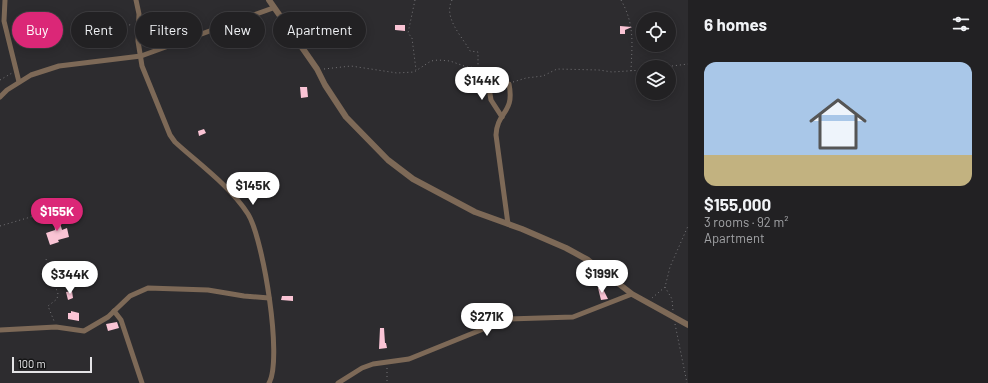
<!DOCTYPE html>
<html lang="en">
<head>
<meta charset="utf-8">
<style>
  body { margin:0; font-family:Barlow,sans-serif; background:#2a292b; color:#f1f3f6; height:100vh; display:flex; flex-direction:column; font-size:15px; white-space:nowrap }
  * { box-sizing:border-box; margin:0 }
  p { font-size:13px; color:#a2a3a6 }
  .icon { flex:none; width:22px; height:22px; fill:none; stroke:currentColor; stroke-width:2; stroke-linecap:round; stroke-linejoin:round }
  .map { position:relative; flex:1; overflow:hidden }
  .details { display:flex; flex-direction:column; background:#222123; width:300px }
  .details>* { flex:none }
  .hud { position:absolute; left:12px; top:12px; width:380px; height:36px; display:flex; gap:8px }
  .tools { position:absolute; left:636px; top:12px; display:grid; gap:8px }
  .tools a { display:grid; place-items:center; width:40px; height:40px; border-radius:50%; background:#222123; box-shadow:0 2px 10px #0003,0 0 0 1px #3f3e41; font-size:20px }
  .scale { position:absolute; left:12px; bottom:10px; width:80px; box-sizing:border-box; padding-left:4px; border:2px solid #e4e4e6; border-top:0; font-size:11px; line-height:14px; white-space:nowrap; color:#e4e4e6; -webkit-text-stroke:3px #151516; paint-order:stroke }
  .price { position:absolute; translate:-50% -34px; padding:0 9px; border-radius:14px; background:#fff; color:#222; font-size:13px; line-height:26px; filter:drop-shadow(0 1px 2px #0008) }
  .price::after { content:''; position:absolute; left:50%; top:24px; width:12px; height:9px; margin-left:-6px; background:inherit; clip-path:polygon(0 0,100% 0,50% 100%) }
  .price.current { background:#db2777; color:#fff }
  ul { padding:0; list-style:none }
  li { display:grid; align-content:center; gap:8px; height:212px; padding:0 16px }
  li span { display:grid; place-items:center; height:124px; border-radius:12px; color:#555 }
  li>.icon { margin-inline-start:auto }
  span .icon { width:72px; height:72px; fill:#fffc; stroke-width:1 }
  li b { font-size:17px }
  h2 { display:flex; justify-content:space-between; align-items:center; height:48px; padding:0 16px; font-size:17px }
  .tag { padding:0 14px; border-radius:18px; background:#222123; box-shadow:0 2px 10px #0003,0 0 0 1px #3f3e41; font-size:14px; line-height:36px }
  .tag.current { background:#db2777; color:#fff }
  main { display:flex; flex:1; min-height:0 }
  .map>svg:first-child { display:block }
  .building { fill:#fac4d5 }
  .lines { fill:none; stroke-linecap:round; stroke-linejoin:round }
  .path { stroke:#767578; stroke-width:1; stroke-dasharray:1 3; stroke-linecap:butt }
  .minor { stroke:#7d6957; stroke-width:5 }
  .tertiary { stroke:#7d6957; stroke-width:6 }
</style>
</head>
<body>
<main>
<div class="map">
<svg width="688" height="383" viewBox="0 0 688 383">
  <rect width="100%" height="100%" fill="#2d2c2f"/>
  <g class="building">
    <path d="M395,25h10v6l-10,-1z"/>
    <path d="M620,26l12,1 -7,3v4h-5z"/>
    <path d="M300,87h7l1,10 -7,1z"/>
    <path d="M204,129l2,4 -7,3 -1,-5z"/>
    <path d="M57,212l5,18 5,-2 2,9 -11,3 1,2 -9,3 -4,-12 9,-3 -2,-17z"/>
    <path d="M602,287l6,12 -7,1 -3,-12z"/>
    <path d="M72,291l1,7 -5,2 -2,-8z"/>
    <path d="M282,296h11v5l-12,-1z"/>
    <path d="M71,311l8,2v8l-11,-2v-6h3z"/>
    <path d="M117,322l2,6 -11,3 -2,-7z"/>
    <path d="M380,328h4l1,15h1l1,5 -8,1z"/>
  </g>
  <g class="lines">
    <g class="path">
      <path d="M415,0l-7,33 4,5 4,32"/>
      <path d="M452,0c-9,18 10,36 18,51l8,1v15"/>
      <path d="M621,0c14,25 11,44 10,71"/>
      <path d="M82,33l28,-3 23,-6"/>
      <path d="M664,67l24,-3"/>
      <path d="M324,69l27,-3 46,7 17,-1 17,-11 7,-1 12,1 17,6 14,1 3,3"/>
      <path d="M492,78l12,4"/>
      <path d="M0,80l12,-7"/>
      <path d="M513,82l13,-4 17,-2 14,-7 42,1 13,2 31,-2"/>
      <path d="M0,226l51,-15"/>
      <path d="M46,259l12,35 -1,5 -9,7 6,15"/>
      <path d="M665,287l7,12 1,12"/>
      <path d="M652,298l13,-11 5,-20 18,-41"/>
      <path d="M675,324l12,59"/>
      <path d="M387,368v15"/>
    </g>
    <g class="minor">
      <path d="M5,0l-1,21 15,61"/>
      <path d="M136,0l3,14 -1,27 4,25 28,69 5,7c24,22 55,44 73,72 15,24 35,145 21,169"/>
      <path d="M487,76l4,24 11,17"/>
      <path d="M0,97l7,-7 24,-15 28,-9 82,-10 132,-48"/>
      <path d="M508,224l-12,-89c1,-24 19,-21 13,-51"/>
      <path d="M114,311l7,9 21,63"/>
      <path d="M0,330l56,-3 28,4 24,-14 22,-21 18,-8 60,2 36,6 25,2"/>
      <path d="M338,383l24,-15 11,-4 36,-5 99,-40 65,-2 59,-23"/>
    </g>
    <path class="tertiary" d="M269,0l48,69 8,16 21,32 42,43 25,19 62,33 47,17 44,19 22,12 44,34 56,31"/>
  </g>
</svg>
<div class="tools">
<a><svg class="icon" aria-label="locate" viewBox="0 0 24 24"><circle cx="12" cy="12" r="6"/><path d="M12 2v4M12 18v4M2 12h4M18 12h4"/></svg></a>
<a><svg class="icon" aria-label="layers" viewBox="0 0 24 24"><path d="M12 4l9 5-9 5-9-5zM3 14l9 5 9-5"/></svg></a>
</div>
<div class="scale">100 m</div>
<b class="price" style="left:482px;top:101px">$144K</b>
<b class="price" style="left:253px;top:206px">$145K</b>
<b class="price current" style="left:57px;top:232px">$155K</b>
<b class="price" style="left:602px;top:294px">$199K</b>
<b class="price" style="left:70px;top:295px">$344K</b>
<b class="price" style="left:487px;top:337px">$271K</b>
<div class="hud">
<a class="tag current">Buy</a>
<a class="tag">Rent</a>
<a class="tag">Filters</a>
<a class="tag">New</a>
<a class="tag">Apartment</a>
</div>
</div>
<section class="details">
<h2>6 homes<svg class="icon" aria-label="filters" viewBox="0 0 24 24"><path d="M4 7h16M4 17h16"/><circle cx="9" cy="7" r="2"/><circle cx="15" cy="17" r="2"/></svg></h2>
<ul>
<li><span style="background:linear-gradient(#a9c7e8 75%,#c2b280 0)"><svg class="icon" aria-label="home" viewBox="0 0 24 24"><path d="M3 11l9-7 9 7M6 9v11h12V9"/></svg></span><div><b>$155,000</b><p>3 rooms · 92 m²</p><p>Apartment</p></div></li>
</ul>
</section>
</main>
</body>
</html>
